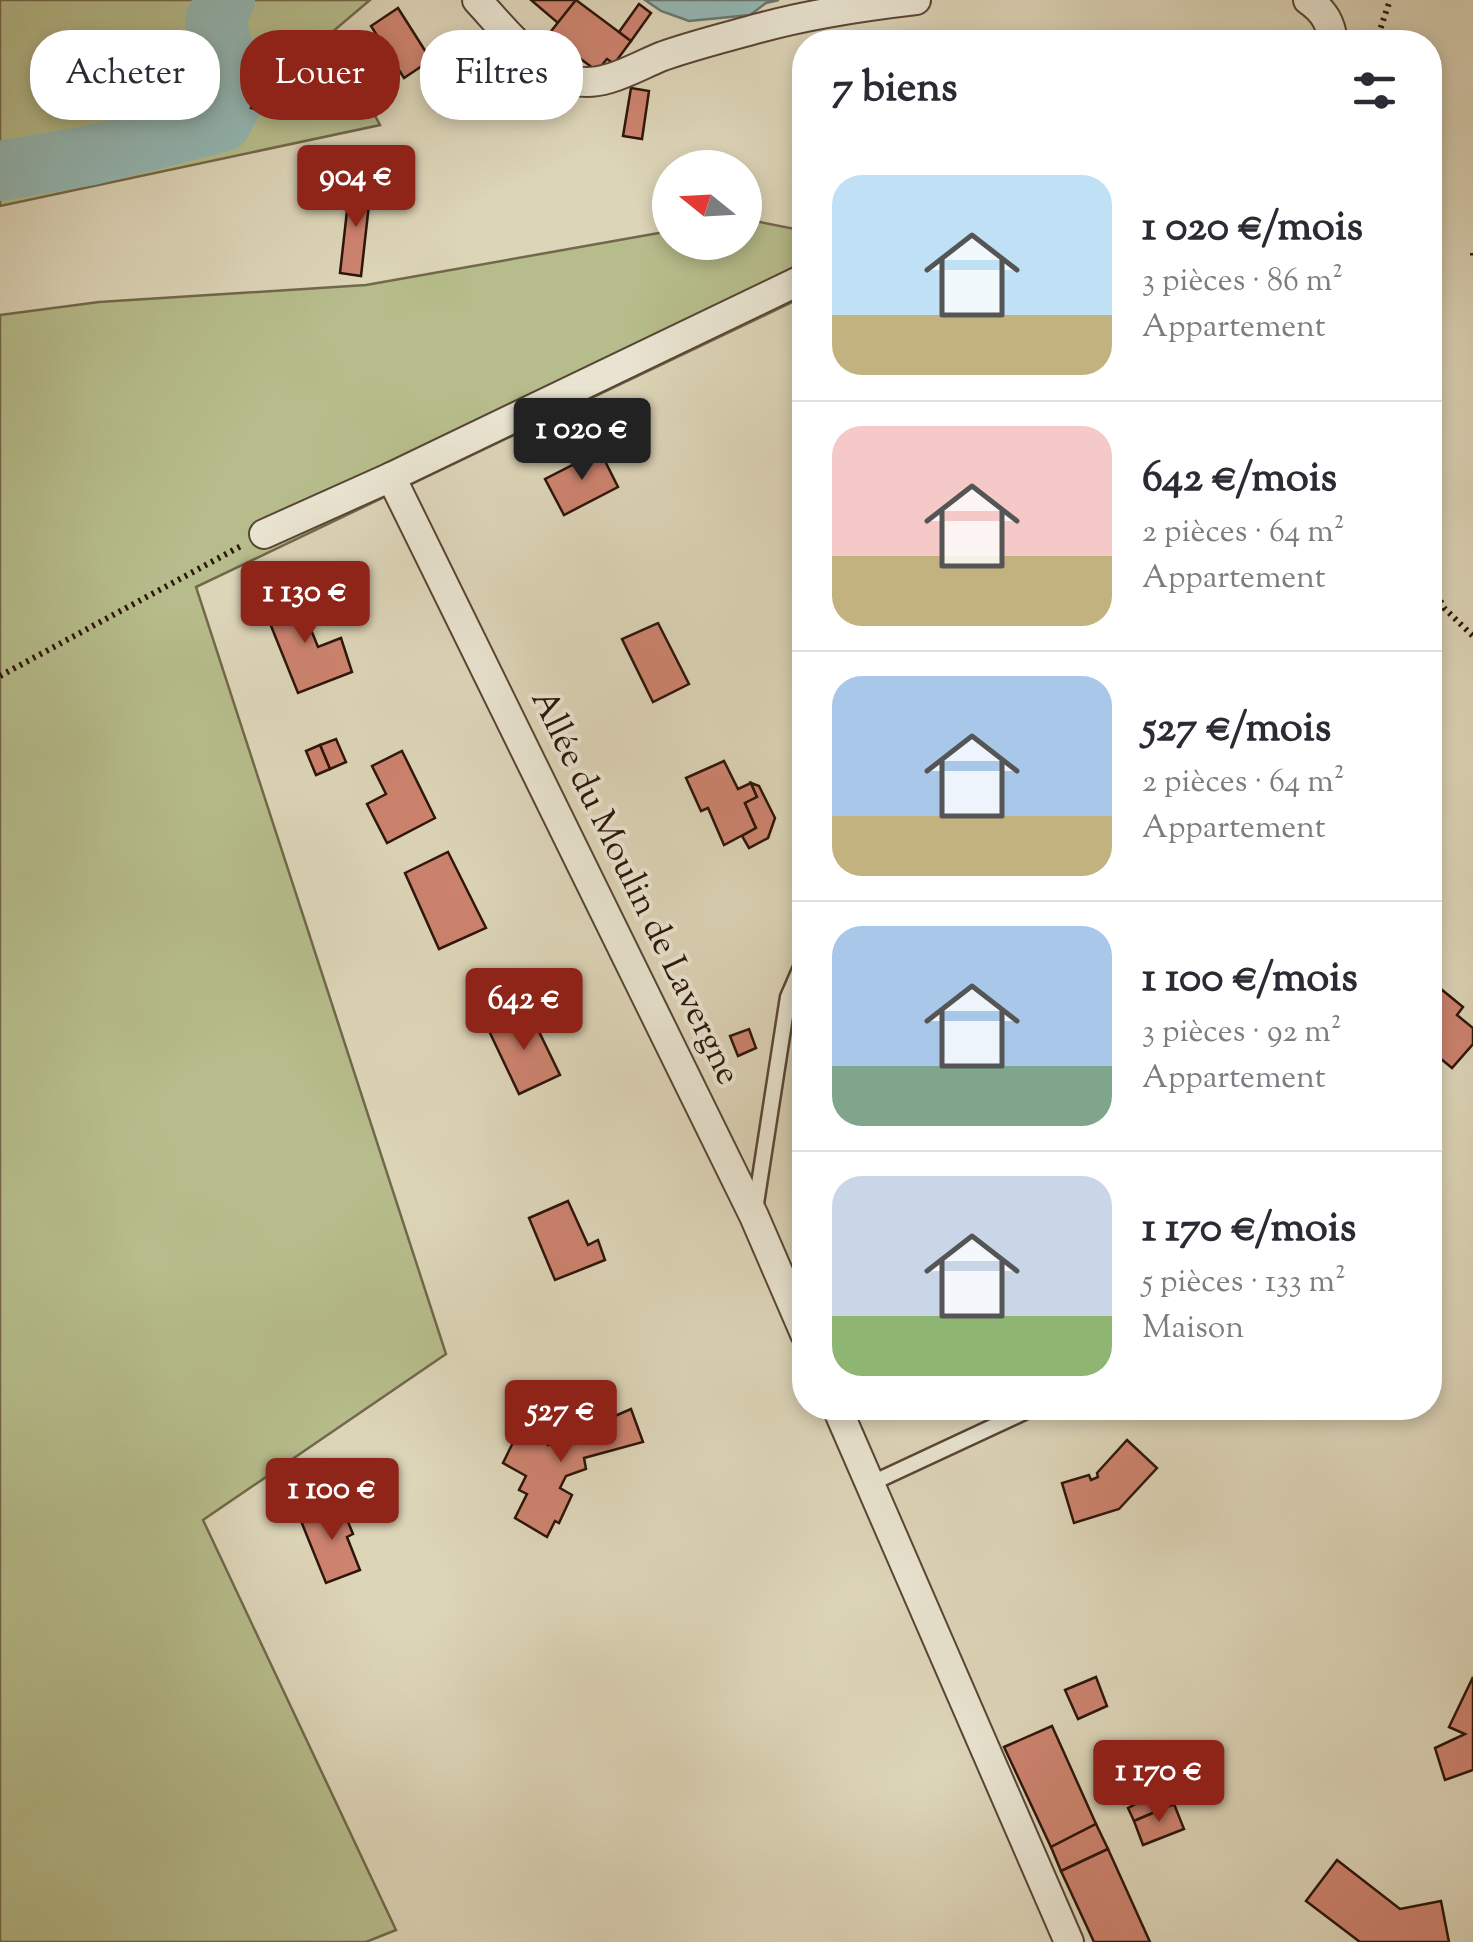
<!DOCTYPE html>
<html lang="fr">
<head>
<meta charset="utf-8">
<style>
  body { margin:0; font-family:"Sorts Mill Goudy",serif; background:#f2f2f3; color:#2b2b33; height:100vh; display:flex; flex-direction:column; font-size:38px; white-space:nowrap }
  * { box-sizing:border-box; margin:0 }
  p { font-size:32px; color:#7c7c81 }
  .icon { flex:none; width:55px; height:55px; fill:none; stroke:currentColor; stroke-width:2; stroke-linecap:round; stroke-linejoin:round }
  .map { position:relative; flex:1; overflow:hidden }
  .sheet { position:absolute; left:792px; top:30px; width:650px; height:1390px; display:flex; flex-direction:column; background:#fff; border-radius:40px; box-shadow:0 5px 15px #0003 }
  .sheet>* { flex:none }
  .top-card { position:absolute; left:30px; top:30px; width:612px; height:90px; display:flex; gap:20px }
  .needle { width:65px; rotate:288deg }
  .buttons { position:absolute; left:652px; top:150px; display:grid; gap:20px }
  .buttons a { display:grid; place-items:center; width:110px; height:110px; border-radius:50%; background:#fff; box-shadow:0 5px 15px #0003; font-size:50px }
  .price { position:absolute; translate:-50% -85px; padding:0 22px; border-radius:10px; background:#8f2418; color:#fff; font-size:32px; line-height:65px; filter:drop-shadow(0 2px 5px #0008) }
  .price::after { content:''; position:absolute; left:50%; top:60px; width:30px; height:22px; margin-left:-15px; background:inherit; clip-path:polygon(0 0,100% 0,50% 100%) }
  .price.selected { background:#222; color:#fff }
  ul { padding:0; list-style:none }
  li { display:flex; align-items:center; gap:30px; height:250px; padding:0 40px }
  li+li { border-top:2px solid #e1e1e2 }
  li span { display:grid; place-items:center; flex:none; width:280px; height:200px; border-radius:30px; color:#555 }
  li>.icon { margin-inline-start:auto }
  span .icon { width:120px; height:120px; fill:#fffc; stroke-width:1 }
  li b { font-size:42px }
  h2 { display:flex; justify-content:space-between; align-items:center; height:120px; padding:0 40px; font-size:42px }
  .tag { padding:0 35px; border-radius:40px; background:#fff; box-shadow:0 5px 15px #0003; font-size:35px; line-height:90px }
  .tag.selected { background:#8f2418; color:#fff }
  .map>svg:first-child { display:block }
  .green { fill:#b6bc8b; stroke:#72684a; stroke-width:2.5 }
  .water { fill:#93b8b4; stroke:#6a7770; stroke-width:2.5 }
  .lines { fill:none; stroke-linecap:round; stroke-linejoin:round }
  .river { stroke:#93b8b4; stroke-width:60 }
  .building { fill:#cd836f; stroke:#2d1509; stroke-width:2.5 }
  .lane-casing { stroke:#594535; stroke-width:19 }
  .street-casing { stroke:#594535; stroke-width:32 }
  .path { stroke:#2d1509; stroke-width:6; stroke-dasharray:2.5 5; stroke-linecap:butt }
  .lane { stroke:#e9e4d1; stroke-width:14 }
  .street { stroke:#e9e4d1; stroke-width:28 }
  .labels { text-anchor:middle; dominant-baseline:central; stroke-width:8; stroke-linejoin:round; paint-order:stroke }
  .street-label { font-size:35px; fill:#2d1509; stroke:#e9e4d1 }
</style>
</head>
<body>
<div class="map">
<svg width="1473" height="1942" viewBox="0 0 1473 1942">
  <rect width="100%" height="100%" fill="#ddd5b8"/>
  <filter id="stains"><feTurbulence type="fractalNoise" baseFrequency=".002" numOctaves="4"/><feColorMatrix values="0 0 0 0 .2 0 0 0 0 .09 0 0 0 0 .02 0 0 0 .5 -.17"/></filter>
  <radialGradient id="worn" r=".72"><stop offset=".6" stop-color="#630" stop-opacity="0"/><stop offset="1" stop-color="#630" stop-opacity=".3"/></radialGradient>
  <g class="green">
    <path d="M0,0h370l-39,33 49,92 -380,81z"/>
    <path d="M745,219l60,12v65l-609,291 250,767 -243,166 193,410 -30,12h-366v-1627l99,-13 267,-17 304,-54v11h75z"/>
  </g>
  <g class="water">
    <path d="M213,0h12l-10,21 22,72 -15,29 -65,13 -65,20 -92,6v-9c72,-5 148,-15 217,-36l7,-14 -19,-84z"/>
    <path d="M645,0h134l-13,3 -16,12 -61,6 -28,-10z"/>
  </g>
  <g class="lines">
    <path class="river" d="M0,171l92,-16 130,-33 15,-29 -22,-72 10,-21"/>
  </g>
  <g class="building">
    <path d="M531,0h45l-18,23z"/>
    <path d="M576,0l55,41 -17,23 -7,-5 -10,12 -49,-36z"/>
    <path d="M639,4l12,9 -20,28 -12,-9z"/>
    <path d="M398,8l33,52 -27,18 -33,-52z"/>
    <path d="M631,88l18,3 -7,48 -19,-3z"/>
    <path d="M254,98l14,4 -3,11 -14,-5z"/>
    <path d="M350,184l21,2 -10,90 -21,-3z"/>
    <path d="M600,451l18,36 -54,28 -19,-36z"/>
    <path d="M296,593l22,54 23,-9 11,34 -54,21 -35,-87z"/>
    <path d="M658,623l31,61 -36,18 -31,-63z"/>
    <path d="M336,739l10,23 -16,7 -10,-24z"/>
    <path d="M320,745l10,24 -14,6 -10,-24z"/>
    <path d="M402,751l33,67 -48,25 -20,-39 19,-10 -14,-28z"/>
    <path d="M724,761l14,28 13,-6 6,14 -12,6 11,25 -32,17 -16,-37 -7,3 -15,-33z"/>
    <path d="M751,783l8,3 16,32 -7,20 -19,10 -7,-12 14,-8 -11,-25 12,-6z"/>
    <path d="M448,852l38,76 -47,21 -34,-76z"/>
    <path d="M1430,980l33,27 -6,8 16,13v16l-21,24 -22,-18z"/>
    <path d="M530,1013l30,62 -41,19 -30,-63z"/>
    <path d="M749,1029l7,19 -18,8 -8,-20z"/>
    <path d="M568,1201l20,44 10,-5 7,20 -50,20 -26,-62z"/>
    <path d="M631,1409l12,33 -59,16 2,11 -20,7 -6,12 12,7 -13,28 -4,-2 -8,16 -32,-19 12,-24 -8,-4 7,-14 -23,-13 20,-41 23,10 -3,8 5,5z"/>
    <path d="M1127,1440l30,28 -38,41 -45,14 -12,-40 27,-8 2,5 7,-3 -1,-4z"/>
    <path d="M341,1505l12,29 -6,3 13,33 -34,13 -25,-62z"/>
    <path d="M1096,1677l11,29 -29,13 -13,-29z"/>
    <path d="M1473,1677v93l-28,10 -10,-32 30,-14 -16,-7z"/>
    <path d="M1052,1726l44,98 -45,23 -47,-100z"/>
    <path d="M1141,1773l3,5 10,-4 6,17 -17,8 -10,-23z"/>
    <path d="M1166,1788l8,16 -40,17 -6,-13z"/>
    <path d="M1174,1804l10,25 -41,16 -9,-24z"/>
    <path d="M1096,1824l12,25 -47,22 -10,-24z"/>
    <path d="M1108,1849l42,93h-56l-33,-71z"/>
    <path d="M1337,1860l63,49 41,-8 8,41h-89l-54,-41z"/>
  </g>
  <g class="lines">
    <g class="lane-casing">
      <g id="lane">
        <path d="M755,1210l33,-213 17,-39"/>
        <path d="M870,1484l163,-76"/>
      </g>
    </g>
    <g class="street-casing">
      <g id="street">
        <path d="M477,0c27,29 59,72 99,81 29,6 61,-15 87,-25 31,-11 64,-19 96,-28 51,-14 105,-22 157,-28"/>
        <path d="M1308,0c16,11 23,23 25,42"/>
        <path d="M805,278l-414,199 363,739 51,118"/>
        <path d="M264,534l127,-57"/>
        <path d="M837,1408l232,534"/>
      </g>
    </g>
    <g class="path">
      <path d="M1376,42l14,-42"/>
      <path d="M1473,253v3"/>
      <path d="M1430,581l14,27 29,28"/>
      <path d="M0,676l241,-130"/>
    </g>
    <use href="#lane" class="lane"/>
    <use href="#street" class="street"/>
  </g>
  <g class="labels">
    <g class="street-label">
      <text transform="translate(634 888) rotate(64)">Allée du Moulin de Lavergne</text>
    </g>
  </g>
  <rect width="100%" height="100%" filter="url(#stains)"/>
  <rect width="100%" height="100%" fill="url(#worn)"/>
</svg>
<div class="buttons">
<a><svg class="needle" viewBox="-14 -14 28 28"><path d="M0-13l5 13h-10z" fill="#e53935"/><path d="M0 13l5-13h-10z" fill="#7c7c81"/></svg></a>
</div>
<b class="price" style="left:356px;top:230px">904 €</b>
<b class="price selected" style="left:582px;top:483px">1 020 €</b>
<b class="price" style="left:305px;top:646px">1 130 €</b>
<b class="price" style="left:524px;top:1053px">642 €</b>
<b class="price" style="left:561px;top:1465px">527 €</b>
<b class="price" style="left:332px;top:1543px">1 100 €</b>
<b class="price" style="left:1159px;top:1825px">1 170 €</b>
<div class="top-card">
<a class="tag">Acheter</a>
<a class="tag selected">Louer</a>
<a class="tag">Filtres</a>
</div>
<section class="sheet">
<h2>7 biens<svg class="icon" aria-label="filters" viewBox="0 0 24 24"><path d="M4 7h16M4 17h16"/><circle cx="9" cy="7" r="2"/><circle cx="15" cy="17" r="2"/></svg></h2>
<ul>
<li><span style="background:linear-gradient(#bfe0f5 70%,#c2b280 0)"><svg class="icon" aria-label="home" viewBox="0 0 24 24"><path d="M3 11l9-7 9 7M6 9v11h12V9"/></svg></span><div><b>1 020 €/mois</b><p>3 pièces · 86 m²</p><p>Appartement</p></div></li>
<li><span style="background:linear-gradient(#f6c9c9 65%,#c2b280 0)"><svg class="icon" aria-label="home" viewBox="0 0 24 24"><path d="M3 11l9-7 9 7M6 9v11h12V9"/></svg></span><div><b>642 €/mois</b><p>2 pièces · 64 m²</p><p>Appartement</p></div></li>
<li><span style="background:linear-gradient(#a9c7e8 70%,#c2b280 0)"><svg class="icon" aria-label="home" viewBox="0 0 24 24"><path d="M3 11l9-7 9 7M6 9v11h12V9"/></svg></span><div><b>527 €/mois</b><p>2 pièces · 64 m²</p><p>Appartement</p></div></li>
<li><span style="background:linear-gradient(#a9c7e8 70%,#7fa58c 0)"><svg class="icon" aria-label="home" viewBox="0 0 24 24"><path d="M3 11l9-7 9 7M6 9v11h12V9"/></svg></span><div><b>1 100 €/mois</b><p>3 pièces · 92 m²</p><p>Appartement</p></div></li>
<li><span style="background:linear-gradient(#c9d6e8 70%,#8fb573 0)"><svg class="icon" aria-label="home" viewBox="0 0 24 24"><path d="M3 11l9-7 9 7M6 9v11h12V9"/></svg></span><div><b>1 170 €/mois</b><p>5 pièces · 133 m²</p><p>Maison</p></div></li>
</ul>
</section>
</div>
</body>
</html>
